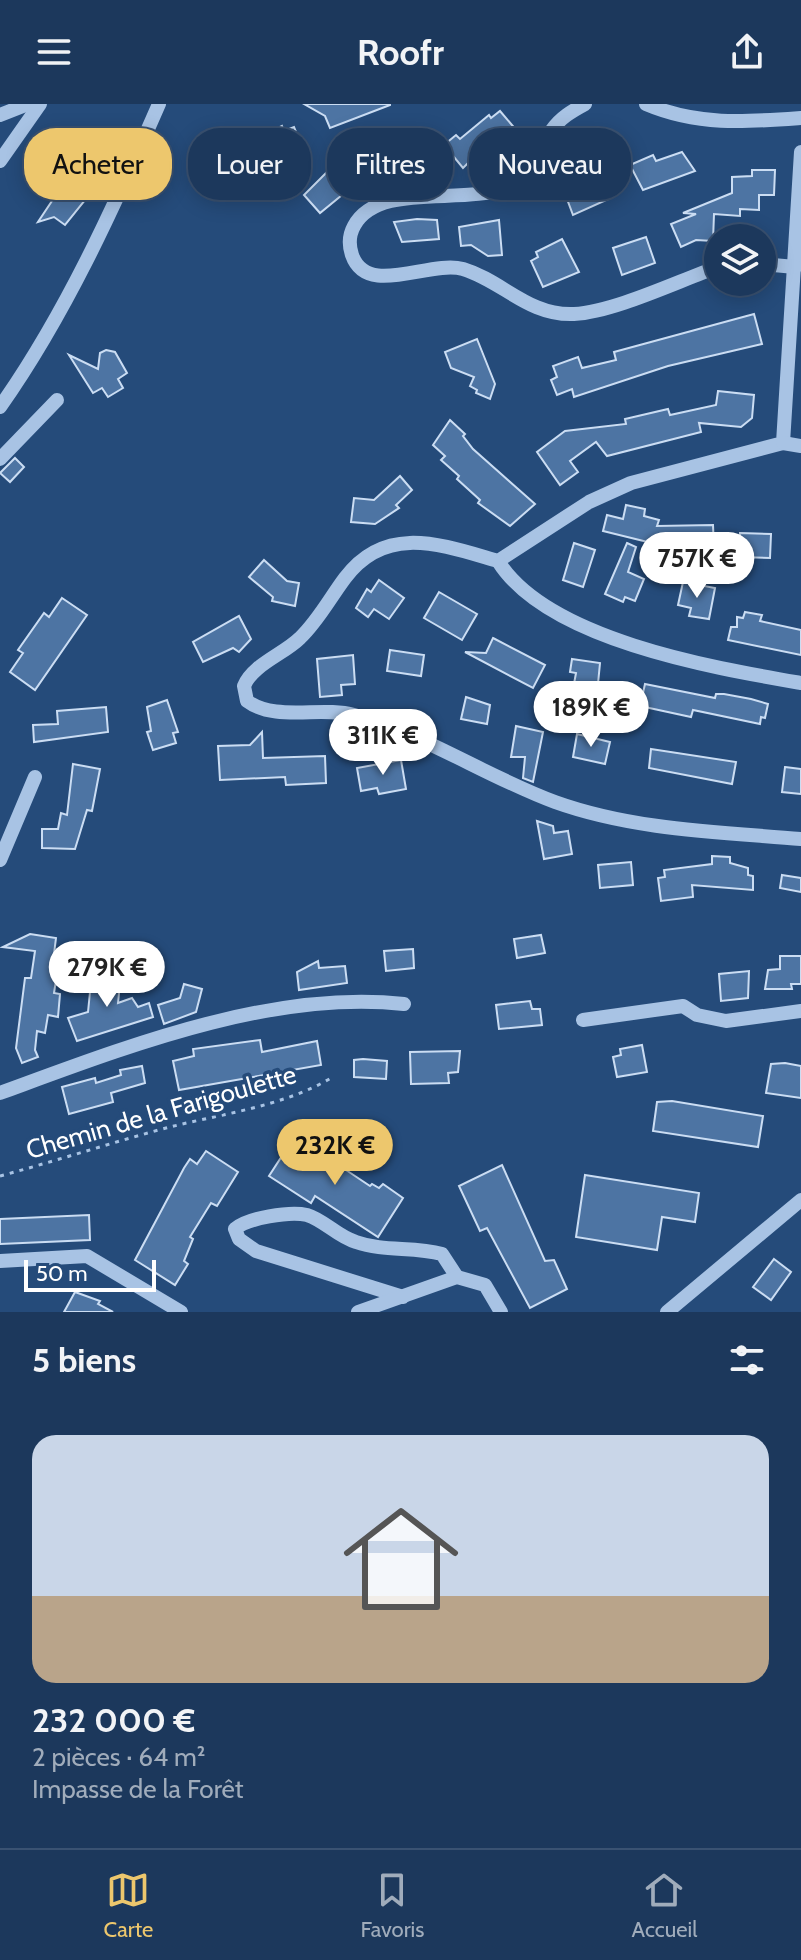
<!DOCTYPE html>
<html lang="fr">
<head>
<meta charset="utf-8">
<style>
  body { margin:0; font-family:Cabin,sans-serif; background:#294365; color:#f1f3f6; height:100vh; display:flex; flex-direction:column; font-size:30px; white-space:nowrap }
  * { box-sizing:border-box; margin:0 }
  p { font-size:26px; color:#a0acbb }
  .icon { flex:none; width:44px; height:44px; fill:none; stroke:currentColor; stroke-width:2; stroke-linecap:round; stroke-linejoin:round }
  .map { position:relative; height:1208px; overflow:hidden }
  .details { display:flex; flex-direction:column; background:#1c385c; flex:1 }
  .details>* { flex:none }
  .top-card { position:absolute; left:24px; top:24px; width:754px; height:72px; display:flex; gap:16px }
  .tools { position:absolute; left:704px; top:120px; display:grid; gap:16px }
  .tools a { display:grid; place-items:center; width:72px; height:72px; border-radius:50%; background:#1c385c; box-shadow:0 4px 20px #0003,0 0 0 2px #3a5272; font-size:40px }
  .scale { position:absolute; left:24px; bottom:20px; width:132px; box-sizing:border-box; padding-left:8px; border:4px solid #fff; border-top:0; font-size:22px; line-height:28px; white-space:nowrap; color:#fff; -webkit-text-stroke:6px #254b7a; paint-order:stroke }
  .price { position:absolute; translate:-50% -68px; padding:0 18px; border-radius:28px; background:#fff; color:#222; font-size:26px; line-height:52px; filter:drop-shadow(0 2px 4px #0008) }
  .price::after { content:''; position:absolute; left:50%; top:48px; width:24px; height:18px; margin-left:-12px; background:inherit; clip-path:polygon(0 0,100% 0,50% 100%) }
  .price.on { background:#edc76d; color:#111 }
  ul { padding:0; list-style:none }
  li { display:grid; align-content:center; gap:16px; height:424px; padding:0 32px }
  li+li { border-top:2px solid #3a5272 }
  li span { display:grid; place-items:center; height:248px; border-radius:24px; color:#555 }
  li>.icon { margin-inline-start:auto }
  span .icon { width:144px; height:144px; fill:#fffc; stroke-width:1 }
  li b { font-size:34px }
  h2 { display:flex; justify-content:space-between; align-items:center; height:96px; padding:0 32px; font-size:34px }
  .chip { padding:0 28px; border-radius:32px; background:#1c385c; box-shadow:0 4px 20px #0003,0 0 0 2px #3a5272; font-size:28px; line-height:72px }
  .chip.on { background:#edc76d; color:#111 }
  header { display:flex; justify-content:space-between; align-items:center; height:104px; padding:0 32px; background:#1c385c; font-size:36px; font-weight:800 }
  .menu { display:flex; justify-content:space-around; align-items:center; height:112px; border-top:2px solid #3a5272; background:#1c385c; font-size:22px; color:#a0acbb }
  .menu a { display:grid; justify-items:center; gap:4px }
  .menu .on { color:#edc76d }
  .map>svg:first-child { display:block }
  .building { fill:#4d74a3; stroke:#cbddf3; stroke-width:2 }
  .lines { fill:none; stroke-linecap:round; stroke-linejoin:round }
  .path { stroke:#a8c3e4; stroke-width:3; stroke-dasharray:4 6; stroke-linecap:butt }
  .minor { stroke:#a8c3e4; stroke-width:14 }
  .labels { text-anchor:middle; dominant-baseline:central; stroke-width:7; stroke-linejoin:round; paint-order:stroke }
  .street-label { font-size:26px; fill:#fff; stroke:#254b7a }
</style>
</head>
<body>
<header><svg class="icon" aria-label="menu" viewBox="0 0 24 24"><path d="M4 6h16M4 12h16M4 18h16"/></svg>Roofr<svg class="icon" aria-label="share" viewBox="0 0 24 24"><path d="M12 15V3M7 8l5-5 5 5M5 13v7h14v-7"/></svg></header>
<div class="map">
<svg width="801" height="1208" viewBox="0 0 801 1208">
  <rect width="100%" height="100%" fill="#254b7a"/>
  <g class="building">
    <path d="M304,0h86v1l-60,23 -5,-12z"/>
    <path d="M500,7l17,20 -37,34 -7,2 -4,-5 -6,6 -19,-23 12,-10 4,4 29,-24 2,3z"/>
    <path d="M282,22l2,5 10,-4 7,17 -15,7 -28,-7 10,-11z"/>
    <path d="M398,33l11,23 -43,19 -9,-19z"/>
    <path d="M682,48l13,19 -52,19 -13,-25 23,-10 3,6z"/>
    <path d="M752,66h23l-1,25h-15v15l-19,-1v7l-26,-2 -1,27 -17,-1 -15,7 -10,-23 25,-10 -13,-1 49,-20v-16l20,-1z"/>
    <path d="M327,68l15,17v6l-22,18 -16,-18z"/>
    <path d="M604,69l9,24 -40,18 -6,-16 7,-3 -4,-10z"/>
    <path d="M68,73l22,17 -25,31 -11,-8 -16,5z"/>
    <path d="M417,115l20,1 2,19 -37,3 -8,-20z"/>
    <path d="M499,116l3,35 -14,1 -17,-11 -10,1 -2,-19z"/>
    <path d="M646,133l9,26 -33,12 -9,-27z"/>
    <path d="M562,135l17,33 -36,15 -12,-26 7,-4 -2,-5z"/>
    <path d="M754,210l8,30 -94,22 -94,31 -2,-8 -15,6 -6,-15 6,-3 -4,-11 25,-9 4,11 34,-8 -2,-8z"/>
    <path d="M477,235l18,45 -5,15 -14,-6 1,-3 -7,-4 4,-9 -23,-9 -6,-16z"/>
    <path d="M106,246l9,2 12,21 -9,6 5,9 -15,9 -6,-9 -9,5 -24,-38 29,14 2,-16z"/>
    <path d="M718,287l36,4 -2,23 -11,9 -42,-4 2,9 -94,24 -11,-14 -26,19 8,11 -18,13 -23,-33 28,-21 61,-7 -1,-5 43,-10 2,6 46,-10z"/>
    <path d="M450,316l15,14 -2,2 10,13 62,55 -25,22 -32,-23 2,-3 -23,-21 2,-3 -18,-16 4,-4 -12,-11z"/>
    <path d="M15,354l9,9 -14,15 -10,-9z"/>
    <path d="M400,372l12,14 -16,15 3,3 -24,16 -24,-2 3,-24 20,2z"/>
    <path d="M626,401l19,4 -1,7 15,4 -2,6 56,-1 1,24 -34,1 -77,-19 4,-16 16,4z"/>
    <path d="M740,429l31,1 -1,24 -31,-1z"/>
    <path d="M574,439l21,7 -12,37 -20,-7z"/>
    <path d="M627,439l9,4 -8,25 16,7 -9,22 -10,-4 -2,5 -18,-8z"/>
    <path d="M264,456l23,21 12,2 -4,23 -23,-5 1,-4 -24,-20z"/>
    <path d="M379,476l25,18 -15,21 -15,-10 -6,8 -12,-9 11,-19 4,3z"/>
    <path d="M683,478l32,6 -6,31 -20,-3 2,-8 -13,-3z"/>
    <path d="M439,488l38,22 -15,26 -38,-22z"/>
    <path d="M62,494l25,17 -52,75 -25,-18 13,-19 -5,-3 26,-37 5,4z"/>
    <path d="M745,508l17,3 -2,6 41,9v25l-73,-15 3,-13h6v-10l6,1z"/>
    <path d="M239,512l12,23 -12,13 -6,-4 -30,14 -10,-20z"/>
    <path d="M493,534l52,27 -12,23 -68,-36 21,1z"/>
    <path d="M390,546l34,5 -3,21 -34,-5z"/>
    <path d="M353,551l2,29 -14,1 1,10 -22,2 -3,-38z"/>
    <path d="M572,555l28,4 -4,41 -25,-4 5,-27 -6,-1z"/>
    <path d="M645,580l70,14 1,-4h8l27,5 17,5 -3,14 -4,-1 -1,7 -67,-14 -2,7 -51,-11z"/>
    <path d="M466,593l24,8 -3,19 -26,-5z"/>
    <path d="M167,596l11,32 -5,1 3,10 -23,7 -6,-18 4,-1 -4,-24z"/>
    <path d="M106,603l2,25 -74,10 -1,-17 25,-1 -1,-13z"/>
    <path d="M516,622l27,6 -10,50 -10,-4 2,-21h-14z"/>
    <path d="M262,628l1,26 62,-2 1,27 -40,2 -1,-8 -65,3 -2,-34 32,-1z"/>
    <path d="M577,630l33,8 -5,22 -32,-7z"/>
    <path d="M651,645l85,13 -4,22 -83,-16z"/>
    <path d="M401,656l5,29 -27,5 -2,-6 -16,3 -4,-23z"/>
    <path d="M73,660l27,5 -8,42 -5,-1 -12,39 -33,-1v-19h16l3,-16 6,2z"/>
    <path d="M785,663l16,2v25l-19,-2z"/>
    <path d="M537,717l16,5 1,7 14,-2 4,23 -28,5z"/>
    <path d="M712,752l18,1v6l18,5v7l5,1v14l-61,-5 1,12 -32,4 -3,-23 7,-1 -1,-7 48,-6z"/>
    <path d="M631,758l2,23 -33,3 -2,-23z"/>
    <path d="M782,771l19,3v14l-21,-4z"/>
    <path d="M30,830l26,4 -2,16 6,1 -6,38 6,1 -2,23 -10,-2 -3,18 -8,-2 -2,19 3,7 -16,6 -6,-15 9,-70h6l4,-27 -32,-4z"/>
    <path d="M541,831l4,18 -28,5 -3,-19z"/>
    <path d="M413,845l1,19 -28,3 -2,-20z"/>
    <path d="M780,852h21v28h-10l1,5h-27l3,-19 12,-1z"/>
    <path d="M318,857l1,7 26,-2 2,17 -48,7 -2,-18z"/>
    <path d="M749,867l-1,27 -27,3 -2,-27z"/>
    <path d="M92,868l29,2 -3,29 14,-5 6,9 11,-4 4,14 -76,24 -9,-23 20,-6z"/>
    <path d="M184,880l18,5 -6,23 -32,12 -6,-19 22,-7z"/>
    <path d="M530,897l2,8h8l2,16 -43,4 -3,-24z"/>
    <path d="M260,936l2,12 55,-11 4,24 -142,25 -6,-29 21,-5 -1,-7z"/>
    <path d="M642,941l5,27 -30,5 -4,-20 8,-2 -1,-6z"/>
    <path d="M460,947l-2,21 -10,1 1,10 -38,1 -1,-32z"/>
    <path d="M363,955l24,2 -1,18 -32,-2v-17z"/>
    <path d="M785,959l16,3v32l-35,-5 5,-29z"/>
    <path d="M142,962l3,17 -34,10 2,9 -44,12 -7,-27 33,-9 1,5 25,-8 -1,-5z"/>
    <path d="M672,997l91,15 -5,31 -105,-16 4,-29z"/>
    <path d="M295,1032l75,50 2,-2 7,4 4,-4 20,14 -25,39 -63,-41 -4,7 -42,-27z"/>
    <path d="M206,1047l32,21 -21,34 -6,-3 -21,34 3,2 -9,22 4,3 -13,21 -40,-25 49,-92 6,-9 7,5z"/>
    <path d="M502,1061l43,96 9,-1 13,29 -37,19 -43,-80 -7,3 -21,-45z"/>
    <path d="M585,1071l114,18 -4,29 -33,-5 -5,33 -81,-13z"/>
    <path d="M89,1111l1,25 -90,4v-25z"/>
    <path d="M774,1155l17,13 -20,28 -18,-13z"/>
    <path d="M75,1188l25,9 -2,3 15,8h-49z"/>
  </g>
  <g class="lines">
    <path class="path" d="M0,1072c56,-15 110,-33 166,-48 54,-14 116,-21 165,-50"/>
    <g class="minor">
      <path d="M585,0c-13,7 -25,14 -33,26 -14,20 -22,47 -45,57 -42,19 -129,-6 -153,39 -5,9 -5,20 -2,29 15,43 77,5 111,14 40,12 65,47 111,45 40,-2 104,-33 144,-47"/>
      <path d="M646,0c52,22 100,18 155,14"/>
      <path d="M0,11l28,-11"/>
      <path d="M801,48l-18,291 -152,40 -42,19 -91,59c-56,-16 -112,-38 -153,17 -15,20 -27,43 -45,60 -16,16 -48,27 -56,48l3,15c28,21 74,5 107,14 70,19 133,62 201,87 78,28 163,30 246,37"/>
      <path d="M0,57l40,-57"/>
      <path d="M762,160l33,3"/>
      <path d="M0,303c65,-92 114,-200 159,-303"/>
      <path d="M783,339l18,3"/>
      <path d="M0,355l57,-59"/>
      <path d="M498,457c49,79 216,107 303,122"/>
      <path d="M0,756l35,-83"/>
      <path d="M583,916l100,-14 14,9 29,6 75,-10"/>
      <path d="M0,989c123,-45 272,-104 404,-89"/>
      <path d="M0,1157l87,-5 94,56"/>
      <path d="M403,1193l-147,-46 -17,-12 -4,-10c12,-11 55,-18 72,-14 17,5 31,22 49,27 28,10 58,4 86,12l15,23"/>
      <path d="M358,1208l99,-35 28,8 16,27"/>
      <path d="M667,1208l134,-112"/>
    </g>
  </g>
  <g class="labels">
    <g class="street-label">
      <text transform="translate(161 1008) rotate(-16)">Chemin de la Farigoulette</text>
    </g>
  </g>
</svg>
<div class="tools">
<a><svg class="icon" aria-label="layers" viewBox="0 0 24 24"><path d="M12 4l9 5-9 5-9-5zM3 14l9 5 9-5"/></svg></a>
</div>
<div class="scale">50 m</div>
<b class="price" style="left:697px;top:496px">757K €</b>
<b class="price" style="left:591px;top:645px">189K €</b>
<b class="price" style="left:383px;top:673px">311K €</b>
<b class="price" style="left:107px;top:905px">279K €</b>
<b class="price on" style="left:335px;top:1083px">232K €</b>
<div class="top-card">
<a class="chip on">Acheter</a>
<a class="chip">Louer</a>
<a class="chip">Filtres</a>
<a class="chip">Nouveau</a>
</div>
</div>
<section class="details">
<h2>5 biens<svg class="icon" aria-label="filters" viewBox="0 0 24 24"><path d="M4 7h16M4 17h16"/><circle cx="9" cy="7" r="2"/><circle cx="15" cy="17" r="2"/></svg></h2>
<ul>
<li><span style="background:linear-gradient(#c9d6e8 65%,#b9a48a 0)"><svg class="icon" aria-label="home" viewBox="0 0 24 24"><path d="M3 11l9-7 9 7M6 9v11h12V9"/></svg></span><div><b>232 000 €</b><p>2 pièces · 64 m²</p><p>Impasse de la Forêt</p></div></li>
</ul>
</section>
<nav class="menu">
<a class="on"><svg class="icon" aria-label="map" viewBox="0 0 24 24"><path d="M3 6l6-2 6 2 6-2v14l-6 2-6-2-6 2zM9 4v14M15 6v14"/></svg>Carte</a>
<a><svg class="icon" aria-label="saved" viewBox="0 0 24 24"><path d="M7 4h10v16l-5-4-5 4z"/></svg>Favoris</a>
<a><svg class="icon" aria-label="home" viewBox="0 0 24 24"><path d="M3 11l9-7 9 7M6 9v11h12V9"/></svg>Accueil</a>
</nav>
</body>
</html>
